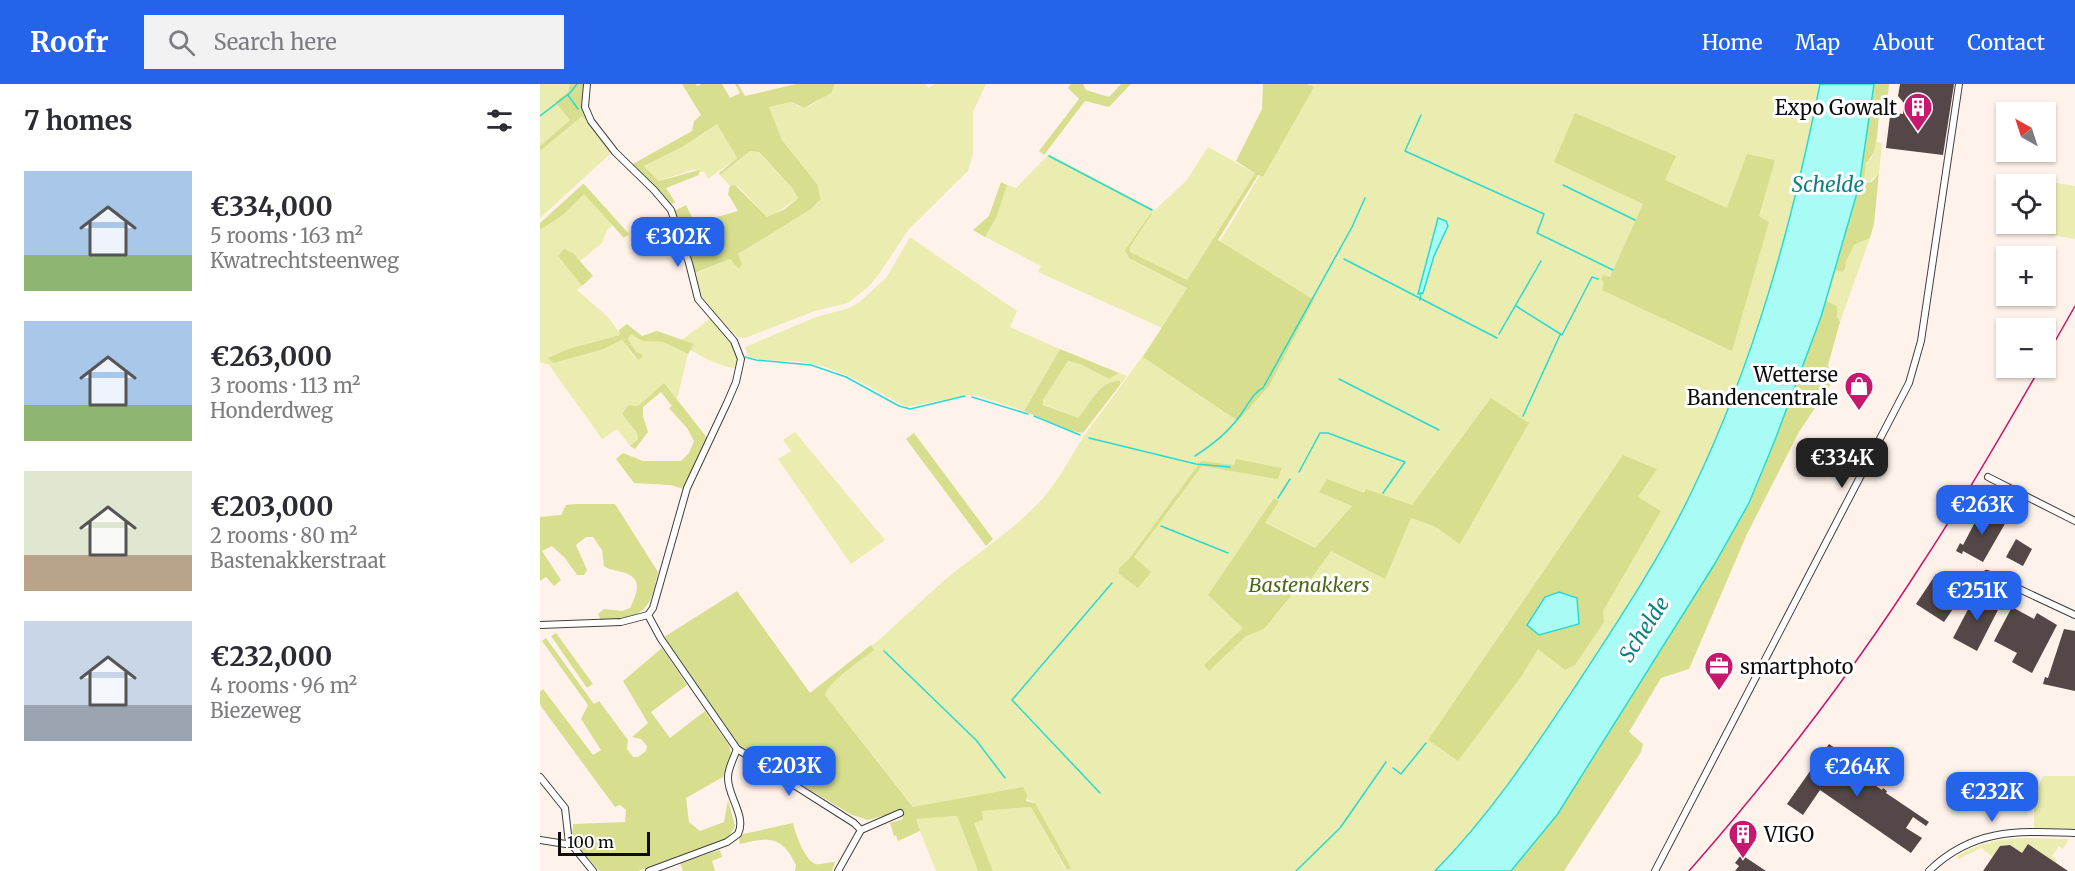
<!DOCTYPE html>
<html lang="en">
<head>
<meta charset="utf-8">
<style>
  body { margin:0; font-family:Merriweather,serif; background:#f2f2f3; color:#2b2b33; height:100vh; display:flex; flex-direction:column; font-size:22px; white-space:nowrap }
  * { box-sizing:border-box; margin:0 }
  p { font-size:20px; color:#7c7c81 }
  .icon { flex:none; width:33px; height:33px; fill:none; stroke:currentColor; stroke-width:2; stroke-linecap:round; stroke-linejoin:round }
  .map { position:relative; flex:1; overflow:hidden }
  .sheet { display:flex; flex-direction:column; background:#fff; width:540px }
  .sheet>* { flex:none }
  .needle { width:39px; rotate:321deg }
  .controls { position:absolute; left:1456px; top:18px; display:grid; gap:12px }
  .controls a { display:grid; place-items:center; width:60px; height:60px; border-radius:0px; background:#fff; box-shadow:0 2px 4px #0004; font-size:30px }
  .scale { position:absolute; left:18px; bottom:15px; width:92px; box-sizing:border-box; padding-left:6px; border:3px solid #0c0c0c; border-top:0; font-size:16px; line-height:21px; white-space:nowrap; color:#0c0c0c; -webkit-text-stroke:4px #fff; paint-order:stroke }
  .price { position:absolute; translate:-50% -51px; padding:0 14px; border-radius:12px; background:#2563eb; color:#fff; font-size:20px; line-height:39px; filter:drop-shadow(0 2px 3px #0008) }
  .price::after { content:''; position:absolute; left:50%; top:36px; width:18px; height:14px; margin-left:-9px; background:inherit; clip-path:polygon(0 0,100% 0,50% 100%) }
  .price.active { background:#222; color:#fff }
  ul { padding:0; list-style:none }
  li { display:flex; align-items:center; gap:18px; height:150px; padding:0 24px }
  li span { display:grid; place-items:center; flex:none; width:168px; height:120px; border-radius:0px; color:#555 }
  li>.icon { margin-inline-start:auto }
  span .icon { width:72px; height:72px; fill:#fffc; stroke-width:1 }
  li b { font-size:26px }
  h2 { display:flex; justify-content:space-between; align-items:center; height:72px; padding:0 24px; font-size:26px }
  header { display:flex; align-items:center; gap:36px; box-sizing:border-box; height:84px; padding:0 30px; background:#2563eb; color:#fff }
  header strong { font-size:28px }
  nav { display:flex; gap:33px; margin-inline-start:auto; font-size:21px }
  .search { width:420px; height:54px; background:#f2f2f3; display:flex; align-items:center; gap:15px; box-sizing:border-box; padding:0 21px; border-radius:0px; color:#7c7c81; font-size:22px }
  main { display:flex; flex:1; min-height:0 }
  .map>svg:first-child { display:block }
  .green { fill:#ebedb0 }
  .forest { fill:#d7df8e }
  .water { fill:#a9fcf6; stroke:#29dad2; stroke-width:1.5 }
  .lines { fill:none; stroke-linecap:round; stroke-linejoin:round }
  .stream { stroke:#29dad2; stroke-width:1.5 }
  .building { fill:#554748 }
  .minor-casing { stroke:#3f3f3f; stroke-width:8 }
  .minor { stroke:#fff; stroke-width:6 }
  .rail { stroke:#c8176e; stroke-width:1.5 }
  .labels { text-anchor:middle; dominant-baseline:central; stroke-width:6; stroke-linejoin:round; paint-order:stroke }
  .poi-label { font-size:20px; fill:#0c0c0c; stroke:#fff; text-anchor:end }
  .park-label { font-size:20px; font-style:italic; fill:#4c6916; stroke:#fff }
  .water-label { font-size:21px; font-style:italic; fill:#0c8382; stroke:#fff }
</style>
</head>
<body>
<header>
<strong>Roofr</strong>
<div class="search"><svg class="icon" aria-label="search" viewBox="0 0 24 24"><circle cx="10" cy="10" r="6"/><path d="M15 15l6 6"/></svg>Search here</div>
<nav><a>Home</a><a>Map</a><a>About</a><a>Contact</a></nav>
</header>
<main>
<section class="sheet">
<h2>7 homes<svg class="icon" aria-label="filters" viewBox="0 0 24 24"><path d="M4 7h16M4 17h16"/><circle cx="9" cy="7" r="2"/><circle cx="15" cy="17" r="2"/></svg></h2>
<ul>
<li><span style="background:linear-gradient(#a9c7e8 70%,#8fb573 0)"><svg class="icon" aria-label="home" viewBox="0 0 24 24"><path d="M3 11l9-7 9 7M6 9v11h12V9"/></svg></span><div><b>€334,000</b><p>5 rooms · 163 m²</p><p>Kwatrechtsteenweg</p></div></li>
<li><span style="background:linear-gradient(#a9c7e8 70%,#8fb573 0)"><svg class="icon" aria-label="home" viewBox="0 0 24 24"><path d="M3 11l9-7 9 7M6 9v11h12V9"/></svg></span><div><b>€263,000</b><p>3 rooms · 113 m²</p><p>Honderdweg</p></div></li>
<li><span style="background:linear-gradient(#dfe7d0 70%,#b9a48a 0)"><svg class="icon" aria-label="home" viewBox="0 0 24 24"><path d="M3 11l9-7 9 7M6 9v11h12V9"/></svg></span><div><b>€203,000</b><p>2 rooms · 80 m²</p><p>Bastenakkerstraat</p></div></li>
<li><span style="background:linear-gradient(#c9d6e8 70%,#9aa5b1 0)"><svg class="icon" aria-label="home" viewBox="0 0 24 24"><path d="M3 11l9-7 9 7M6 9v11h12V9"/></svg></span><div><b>€232,000</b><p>4 rooms · 96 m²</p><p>Biezeweg</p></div></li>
</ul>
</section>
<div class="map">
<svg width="1535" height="787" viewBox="0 0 1535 787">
  <rect width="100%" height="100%" fill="#fff2ea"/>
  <g class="green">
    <path d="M0,0h30l-2,8 -13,10 15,18 -30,26z"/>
    <path d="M295,0h90l4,4 5,-4h52l-13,28v42l-5,17 -59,58 -32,48 -10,11 -19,15 -33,8 -70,27 -7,-1c-25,-22 -36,-29 -43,-63l35,-15 5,5 3,-10 80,-51 3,-5 -4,-14 -35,-44 -13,-33 23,-5c4,3 7,5 13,5 9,-1 27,-15 30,-23z"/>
    <path d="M770,0h510c-28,140 -65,276 -127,405 -32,67 -73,129 -114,191 -45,69 -87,132 -144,191h-442l-19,-48 8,-12 49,-4 3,4 32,59 3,-1 -35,-67 -12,-4 -106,12 -97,-122c44,-31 81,-68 120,-103 34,-30 74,-53 104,-87 19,-21 29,-46 45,-68 63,-83 122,-168 174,-259 17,-28 35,-57 48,-87z"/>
    <path d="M42,31l28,35v4l-70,64v-67z"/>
    <path d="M177,40l20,34 -29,21 -4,-8 -4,2 -5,-4 -36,12 -15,-15 38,-19z"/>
    <path d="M1335,57l7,2 -3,30 -12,11 -3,-1 2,-20 6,-5z"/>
    <path d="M668,63l47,26 -68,107 -58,-28 1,-5 22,-32 -27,35 4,8 58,30 -25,40 -124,-56 3,-6 -56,-29 12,-21 10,-31 9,3 33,-34 106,56 32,-30z"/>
    <path d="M213,66l5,2 35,37 5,9 -28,19h-3l-27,-29 -5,-3 -5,1 -10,-11 30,-24z"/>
    <path d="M1498,96l37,6v53l-47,-8 2,-7h16v-40h-9z"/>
    <path d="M44,109l29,32 -6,5 -5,13 -22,18 -7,-8 -15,3 24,30 -5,4 31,27 13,18 -50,13 -10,12 43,-11 18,-9 13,18 7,-4 -6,-2 -8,-13 3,-5 11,7 21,1 25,12 -11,45 -14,-15 -25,22 -10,-1 -6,9 15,19 1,6 -8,7 -13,-17 -15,10 -53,-74 -9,-3v-132l23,-15z"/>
    <path d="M370,153l107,74 -7,16 50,22 -36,62 -45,-15 -10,-1 -63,12c-31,-17 -62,-37 -97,-44 -20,-4 -42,0 -61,-7l-3,-9 71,-30 33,-9 9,-5 28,-25z"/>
    <path d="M1330,154l-30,84 -3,-5v-11l-12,-6 8,-30 9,2 12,-27z"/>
    <path d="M170,235c15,13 32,28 27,49 -17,-1 -32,-10 -47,-18l3,-5 -13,-4z"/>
    <path d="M528,277l12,3 29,15 10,-6 8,3 -7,9v-4l-42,37h-5l-30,-14v-4z"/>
    <path d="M255,348l90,108 -34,24 -73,-105 13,-8 -8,-11z"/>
    <path d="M1503,692h32v53l-41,-1v-31z"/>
    <path d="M417,732l21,55h-42l-21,-52z"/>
    <path d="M1486,754l43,1 -6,10 -4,-3 -7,10 5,4 -1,3 -28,-19 -6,9 -12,-8 -10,1 -7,11 -12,-9 -24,12 1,-5c23,-13 43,-16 68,-17z"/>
  </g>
  <g class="forest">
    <path d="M30,0h15l-3,24 5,11 -1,2 -4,-5 -42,35v-5l30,-26 -15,-18 13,-10z"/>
    <path d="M142,0h14l1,2 5,-2h20l8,14 10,-5 -5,-9h3l7,12 51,-12h39l-4,9 -27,15 -12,-6 -23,5 13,33 35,44 4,15 -10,10 -73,45 4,10 -3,5 -9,-10 -35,14 -21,-62 12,-6 9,18 43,-12 -10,-17 2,-8 5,-1 32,32 18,-8 13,-11 -5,-9 -34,-37 -9,-1 -30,24 -1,-2 18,-15 -20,-34 -35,23 -38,19 15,15 40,-11v5l-33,13 9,14 -5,3 -39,-40 61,-34 2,-10 7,-6z"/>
    <path d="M531,0h12l3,6 23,7 12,-13h10l-22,23 -24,-6 -41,54 -5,-4 40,-52 -11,-11z"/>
    <path d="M723,0h44l7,3 -51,90 -5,-2 -40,65 96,60 -45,86 -31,35 -95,-64 44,-69 -58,-30 -4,-8 26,-37 1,1 -22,33v5l57,28 68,-107 -19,-12 26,-52z"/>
    <path d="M1334,0h15l-3,32h-7c-2,15 -1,37 -13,47l-2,20 8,-1 7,-9 -5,51 -4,14 -16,7 -8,17 -1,7 -3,3 -9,-2 26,-84z"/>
    <path d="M1035,29l101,43 -11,24 62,28 20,-54 28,6 -16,56 10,6 -37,129 -130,-61 2,-7 -3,-4 2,-4 7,2 33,-73 -89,-42z"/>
    <path d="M461,98l6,3 -10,31 -12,21 -12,-7 16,-14z"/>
    <path d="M43,100h1l45,50 -5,4 -40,-44 -21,21 -23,15v-7z"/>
    <path d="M24,165l9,4 20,23 -11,10 -24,-30z"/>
    <path d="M1285,216l12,6v11l3,5 -12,43 5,16 -34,51 -52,102 -58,135 -28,9 -32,54 14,12 -2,8 -77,119h-53l46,-56 157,-250 35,-62 26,-63z"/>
    <path d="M87,240l15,12 15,-5 37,13 -6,10 -25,-12 -21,-1 -11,-7 -3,5 8,13 6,2v4l-4,2 -16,-20 -18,9 -51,14 -5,-5 23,-10 49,-13 -1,-5z"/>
    <path d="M520,265l59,24 -10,6 -29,-15 -12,-3 -25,39v5l35,13c12,-13 21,-38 42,-37v4l-37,48 -11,-2 -48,-20z"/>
    <path d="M124,299l44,56 -24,50 -14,-4 -36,-2 -18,-24 7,-6 20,8h38l8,-8 5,-12 -7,-13 -18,-20 3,-2 -11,-14 -18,15v9l5,16 -13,17 -5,-3 8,-7 -1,-6 -15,-19 6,-9 10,1z"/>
    <path d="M951,314l38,25 -69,121 -26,-18 -23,-8 -26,61 -54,-28 -20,28 -4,-3 -43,53 -18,7 -37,35 -5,-6 39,-37 -35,-33 66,-97 5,3 -14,22 50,25 37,-42 -33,-14 8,-13 37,14 2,-4 46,16z"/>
    <path d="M374,349l79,106 -7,7 -80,-107z"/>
    <path d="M1083,371l34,14 -19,28 23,14 -58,100 1,11 -29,43 -10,5 -27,-21 -17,28 -63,84 -30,-21z"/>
    <path d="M696,375l46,9 -4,11 -76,-13 -68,91 17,15 -13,16 -19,-14v-6l10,-9 72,-98 33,4z"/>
    <path d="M35,420h40l43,68c-8,42 -16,45 -57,48l-3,-6 6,-5 18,2 8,-3c9,-18 13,-32 -12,-37 -6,-2 -9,-1 -14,-5l-2,-16 -9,-13h-7l-10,8 11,25 -3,5h-7l-12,-17 -13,-12 -10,5 19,29 -7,6 -8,-9 -6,4v-64l21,-2 5,-10z"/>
    <path d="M197,507l73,102 61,-48 3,5c-13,10 -45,31 -49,45l88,112 110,-20 4,7 -1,7 9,2 36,65 -4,2 -36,-63 -49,4 1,9 -9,3 19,48h-15l-21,-55 -41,3 4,12 -22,10 -2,-6 -2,1 -4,-13 13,-4 -3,-8 -32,9 -16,-5 -112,-67 -76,-111z"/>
    <path d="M16,549l37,51 -6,4 -36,-52z"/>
    <path d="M6,554l48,66 5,-3 29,39 -1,9 6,8h5l8,-6 1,-5 -6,-7 -9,-2 16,-14 -25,-42 39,-33 25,37 -36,27 19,26 35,-27 25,36 1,8 -8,22 -37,21 3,24 11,9 24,-9 4,-22 7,26 -6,10 -12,8 -79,27h-39l-27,-32 1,-15 52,-2 1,-12 -6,-5 -5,2 -75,-102v-13l3,-3 50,66 8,-5 -20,-31 7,-14 -46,-64z"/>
    <path d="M253,739c2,10 12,38 23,41 5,1 13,-2 19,-2l-3,9h-37l1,-6c-14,-30 -28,-28 -56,-21l-1,-5 4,-5z"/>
    <path d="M180,766l2,7 -10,4 3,10h-32l-3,-8z"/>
  </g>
  <g class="water">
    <path d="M1280,0h54l-15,102 -38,131 -46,123 -26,63 -35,62 -157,250 -46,56h-76c56,-57 98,-121 142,-187 41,-63 84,-127 116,-195 62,-129 99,-265 127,-405z"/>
    <path d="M898,134l8,3 2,5 -14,30 -11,37 -5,1z"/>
    <path d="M1019,508l18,6 2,26 -40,11 -12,-10 18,-28z"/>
  </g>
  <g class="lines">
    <g class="stream">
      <path d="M28,11l10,14"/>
      <path d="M881,31l-16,36 139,63 -7,19 76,37"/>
      <path d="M0,32l30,-23 7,-9"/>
      <path d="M509,72l103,54"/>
      <path d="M1023,101l72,35"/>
      <path d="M804,175l153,79"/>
      <path d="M880,216l1,-7"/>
      <path d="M976,222l46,29 30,-58 6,2"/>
      <path d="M959,250l42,-73"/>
      <path d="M205,273l11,3 55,5 35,12 53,29 11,3 55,-13"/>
      <path d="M799,295l100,51"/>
      <path d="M432,313l56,17"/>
      <path d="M494,332l46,19"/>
      <path d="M983,332l37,-81"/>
      <path d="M549,354l107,26 34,3"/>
      <path d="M655,372c20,-13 36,-26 49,-46 6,-9 10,-18 19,-22l89,-161 13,-29"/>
      <path d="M759,388l21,-39h8l77,29 -22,31"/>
      <path d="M738,414l12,-19"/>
      <path d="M621,442l67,27"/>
      <path d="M344,567l92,89 29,38"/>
      <path d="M853,684l8,6 25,-31"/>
      <path d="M560,709l-88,-93 100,-117"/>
      <path d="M756,787l44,-43 46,-66"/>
    </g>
  </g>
  <g class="building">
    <path d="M1360,0h54l-11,71 -57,-7 4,-32 4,1 1,-4 8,1 1,-11 -6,-7z"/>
    <path d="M1442,425l24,13 -23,40 -20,-11 -1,3 -6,-3 4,-8 3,2z"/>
    <path d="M1476,455l16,10 -9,17 -17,-9z"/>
    <path d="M1396,490l28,19 -20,29 -28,-18z"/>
    <path d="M1450,512l12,6 -25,49 -24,-13 21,-40 10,5z"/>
    <path d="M1472,523l22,12 3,-6 20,12 -25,48 -20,-11 5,-9 -23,-12z"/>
    <path d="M1524,545l11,2v60l-32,-7 2,-7 3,1z"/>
    <path d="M1289,660l16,11 -5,6 42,29 1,-2 4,3 -1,2 43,29 -3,4 -13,-9 -7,11 16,10 -11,15 -91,-63 -17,25 -16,-11z"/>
    <path d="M1488,760l40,27h-85l17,-25 10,-1 12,8z"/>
    <path d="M1201,771l4,2 21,14h-31l4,-5 -4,-3z"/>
  </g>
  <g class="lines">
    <g class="minor-casing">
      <g id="minor">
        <path d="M47,0l-2,23 6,14 24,31 39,38 17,20 18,53 9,36 36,42 7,18 -5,23 -9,21 -40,85 -34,120 -5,7 13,24 76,110 117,74 7,7 -23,41"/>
        <path d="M1448,393l87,44"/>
        <path d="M1447,490l88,41"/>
        <path d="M0,541l81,-3 27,-7"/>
        <path d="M0,693l25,31 4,35"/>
        <path d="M321,746l39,-17"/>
        <path d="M0,756l32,5 21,26"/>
        <path d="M109,787l78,-29 11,-8c9,-18 -11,-38 -10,-57 0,-9 6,-19 9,-28"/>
        <path d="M1115,787l254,-488 12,-42 38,-257"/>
        <path d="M1389,787c44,-43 89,-40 146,-38"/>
      </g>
    </g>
    <use href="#minor" class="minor"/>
    <g class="rail">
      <path d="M1506,273l29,-51"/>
      <path d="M1149,787c86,-98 166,-202 236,-312 41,-62 78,-127 115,-191"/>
    </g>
  </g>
  <defs>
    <g id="building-pin" transform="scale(1.5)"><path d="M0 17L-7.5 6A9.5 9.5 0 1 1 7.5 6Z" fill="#c8176e" stroke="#fff"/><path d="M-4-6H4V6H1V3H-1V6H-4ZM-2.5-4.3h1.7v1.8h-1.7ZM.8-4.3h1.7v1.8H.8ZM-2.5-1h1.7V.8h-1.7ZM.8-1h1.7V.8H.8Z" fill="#fff"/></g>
    <g id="shop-pin" transform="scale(1.5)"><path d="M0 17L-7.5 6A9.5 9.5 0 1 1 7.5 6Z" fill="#c8176e" stroke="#fff"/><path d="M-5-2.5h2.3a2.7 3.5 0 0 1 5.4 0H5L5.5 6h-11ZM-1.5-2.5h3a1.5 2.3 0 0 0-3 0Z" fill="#fff"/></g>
    <g id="office-pin" transform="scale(1.5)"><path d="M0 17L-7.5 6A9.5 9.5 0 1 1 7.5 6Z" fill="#c8176e" stroke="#fff"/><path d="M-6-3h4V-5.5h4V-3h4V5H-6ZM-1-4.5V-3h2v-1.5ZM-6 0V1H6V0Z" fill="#fff"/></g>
  </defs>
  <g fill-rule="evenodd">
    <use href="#building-pin" x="1378" y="23"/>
    <use href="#shop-pin" x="1319" y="302"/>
    <use href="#office-pin" x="1179" y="582"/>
    <use href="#building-pin" x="1203" y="750"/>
  </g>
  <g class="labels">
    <g class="poi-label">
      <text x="1357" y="23">Expo Gowalt</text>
      <text x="1298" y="290">Wetterse<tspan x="1298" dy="23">Bandencentrale</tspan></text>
      <text x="1200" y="582" text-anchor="start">smartphoto</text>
      <text x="1224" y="750" text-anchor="start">VIGO</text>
    </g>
    <g class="park-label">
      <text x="769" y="500">Bastenakkers</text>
    </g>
    <g class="water-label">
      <text x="1288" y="100">Schelde</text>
      <text transform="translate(1104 545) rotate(-57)">Schelde</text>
    </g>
  </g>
</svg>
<div class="controls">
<a><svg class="needle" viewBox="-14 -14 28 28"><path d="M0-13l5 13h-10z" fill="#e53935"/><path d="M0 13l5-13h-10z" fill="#7c7c81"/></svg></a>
<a><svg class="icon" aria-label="locate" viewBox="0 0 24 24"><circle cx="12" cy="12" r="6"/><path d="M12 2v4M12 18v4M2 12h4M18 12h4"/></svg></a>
<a>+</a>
<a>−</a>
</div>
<div class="scale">100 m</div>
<b class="price" style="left:138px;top:184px">€302K</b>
<b class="price active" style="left:1302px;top:405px">€334K</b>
<b class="price" style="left:1442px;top:452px">€263K</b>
<b class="price" style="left:1437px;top:538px">€251K</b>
<b class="price" style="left:249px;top:713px">€203K</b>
<b class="price" style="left:1317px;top:714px">€264K</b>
<b class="price" style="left:1452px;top:739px">€232K</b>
</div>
</main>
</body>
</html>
